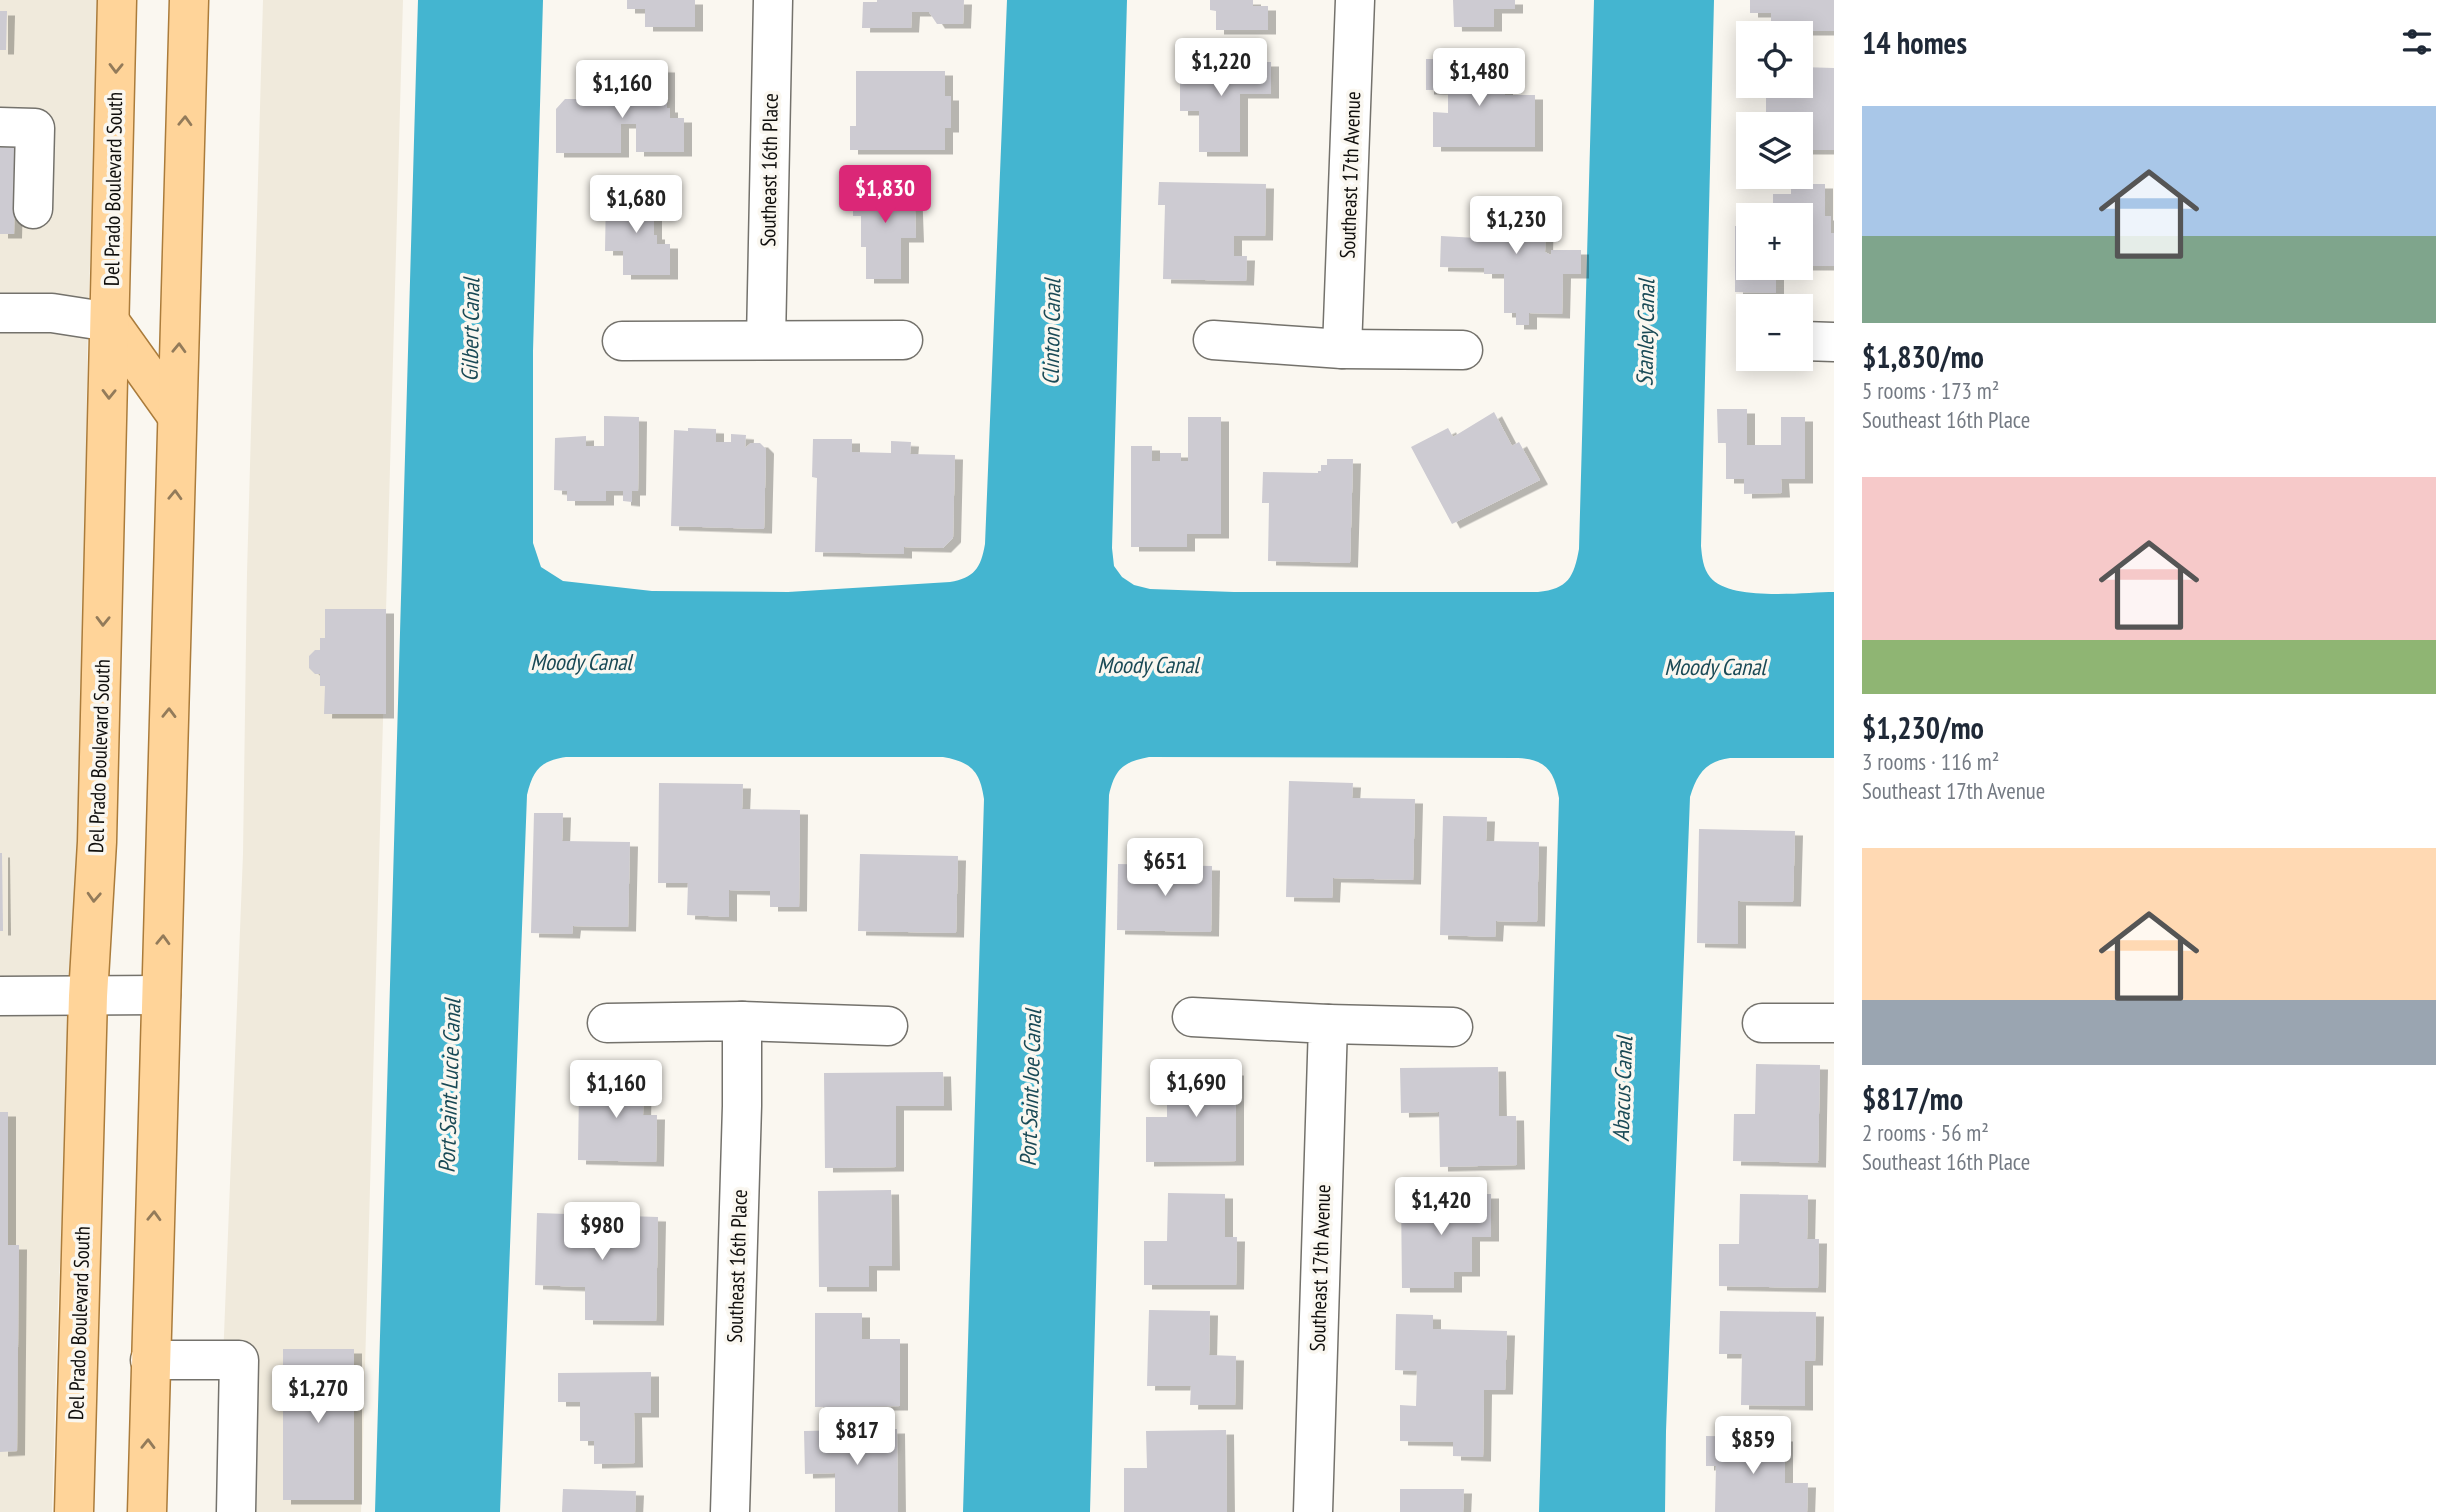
<!DOCTYPE html>
<html lang="en">
<head>
<meta charset="utf-8">
<style>
  body { margin:0; font-family:"PT Sans Narrow",sans-serif; background:#f2f2f3; color:#1f2937; height:100vh; display:flex; flex-direction:column; font-size:26px; white-space:nowrap }
  * { box-sizing:border-box; margin:0 }
  p { font-size:23px; color:#747a83 }
  .icon { flex:none; width:38px; height:38px; fill:none; stroke:currentColor; stroke-width:2; stroke-linecap:round; stroke-linejoin:round }
  .map { position:relative; flex:1; overflow:hidden }
  .panel { display:flex; flex-direction:column; background:#fff; width:630px }
  .panel>* { flex:none }
  .controls { position:absolute; left:1736px; top:21px; display:grid; gap:14px }
  .controls a { display:grid; place-items:center; width:77px; height:77px; border-radius:0px; background:#fff; box-shadow:0 4px 18px #0003; font-size:35px }
  .price { position:absolute; translate:-50% -60px; padding:0 16px; border-radius:7px; background:#fff; color:#222; font-size:23px; line-height:46px; filter:drop-shadow(0 2px 4px #0008) }
  .price::after { content:''; position:absolute; left:50%; top:42px; width:21px; height:16px; margin-left:-10px; background:inherit; clip-path:polygon(0 0,100% 0,50% 100%) }
  .price.current { background:#db2777; color:#fff }
  ul { padding:0; list-style:none }
  li { display:grid; align-content:center; gap:14px; height:371px; padding:0 28px }
  li span { display:grid; place-items:center; height:217px; border-radius:0px; color:#555 }
  li>.icon { margin-inline-start:auto }
  span .icon { width:126px; height:126px; fill:#fffc; stroke-width:1 }
  li b { font-size:30px }
  h2 { display:flex; justify-content:space-between; align-items:center; height:84px; padding:0 28px; font-size:30px }
  main { display:flex; flex:1; min-height:0 }
  .map>svg:first-child { display:block }
  .built { fill:#f0eadc }
  .water { fill:#44b5d0 }
  .building { fill:#cdcbd2; filter:url(#shadow) }
  .lines { fill:none; stroke-linecap:round; stroke-linejoin:round }
  .minor-casing { stroke:#74726c; stroke-width:41 }
  .major-casing { stroke:#ab7c3b; stroke-width:41 }
  .minor { stroke:#fff; stroke-width:38 }
  .major { stroke:#ffd499; stroke-width:38 }
  .oneway { stroke:#937b5a }
  .labels { text-anchor:middle; dominant-baseline:central; stroke-width:7; stroke-linejoin:round; paint-order:stroke }
  .street-label { font-size:21px; fill:#0f0e0c; stroke:#faf7f0 }
  .water-label { font-size:23px; font-style:italic; fill:#1a4a56; stroke:#faf7f0 }
</style>
</head>
<body>
<main>
<div class="map">
<svg width="1834" height="1512" viewBox="0 0 1834 1512">
  <defs>
    <filter id="shadow"><feDropShadow dx="8" dy="4.5" stdDeviation="0" flood-color="#0004"/></filter>
  </defs>
  <rect width="100%" height="100%" fill="#faf7f0"/>
  <g class="built">
    <path d="M0,0h100l-12,318 -8,523 -22,461 -6,210h-52z"/>
    <path d="M263,0h140l-42,1512h-144l26,-658 4,-281z"/>
  </g>
  <path class="water" d="M418,0h125l-10,351v192l8,24 22,14 89,10 136,1 162,-10c24,-4 31,-14 35,-38l22,-544h120l-15,548 2,18 8,11 12,8 16,4 84,3h304c30,-3 36,-15 41,-43l15,-549h120l-13,546c1,11 2,22 9,31 20,25 94,15 124,15v166h-104c-24,3 -33,16 -40,39l-24,634 -1,81h-126l20,-714c-5,-27 -12,-38 -41,-40l-369,-1c-26,5 -34,12 -40,38l-19,717h-127l21,-713c-4,-28 -13,-37 -41,-42h-377c-26,4 -33,13 -39,38l-27,717h-125z"/>
  <g class="building">
    <path d="M627,0h68v27h-50v-18h-18z"/>
    <path d="M877,0h87l-1,24h-26l-8,-12h-17l-1,16h-49l1,-26h14z"/>
    <path d="M1210,0h43v6h15v24h-52v-19l-6,-1z"/>
    <path d="M1453,0h62v9h-21v18h-40z"/>
    <path d="M1750,0h84v31h-63v-18h-21z"/>
    <path d="M0,11h7l-1,39h-6z"/>
    <path d="M1426,59h38v7h41v29h30v52h-102v-35l15,1v-23h-22z"/>
    <path d="M1180,62h91v32h-31v58h-41v-41h-19z"/>
    <path d="M636,67l31,1v40h3v10h14v34h-48v-28h-15v29h-65v-44l9,-10h71z"/>
    <path d="M1801,67l33,1v82h-32l-1,-26h-17v-4h-18v-24h13v-10h22z"/>
    <path d="M856,71h89v25h6v32h-6v22h-95v-24h6z"/>
    <path d="M22,134l-7,62 -1,38h-14v-94z"/>
    <path d="M1159,182l107,2 -1,52h-31v20h13l-1,25 -83,-2 2,-74h-7z"/>
    <path d="M853,183h61l2,55h-15v41h-35v-32h-5v-31h-8z"/>
    <path d="M1791,184h34v32h6v17h3v33h-33v-51h-43v-5h15v-16h18z"/>
    <path d="M606,194h48v41h3v9h13v31h-47v-24h-18z"/>
    <path d="M1485,198l61,1 -1,53 6,3v-5h30v24h-18l-1,40 -33,-1v12h-13v-12h-12v-39h-20v-6l-44,-1 1,-31 36,2 2,-16h5z"/>
    <path d="M1735,226h13v42h28v25l-41,-1z"/>
    <path d="M1717,409h30v36h34v-28h24v62h-24l1,14 -38,1v-15h-18v-36h-8z"/>
    <path d="M1494,412l18,34 7,-4 21,38 -88,44 -41,-77 37,-19 5,9z"/>
    <path d="M604,416l35,1 -1,74h-6v11l-9,-1v-10h-17v10h-39v-10l-13,-1 1,-52 31,-2v10h18z"/>
    <path d="M1188,417h33v117h-34v13h-56v-101h21v15h8v-8h21v8h7z"/>
    <path d="M688,428l28,1v13h15v-8l15,1 -1,13 6,-5h9l6,6 -2,80 -93,-3 3,-96 14,1z"/>
    <path d="M813,439h39v13l39,1v-12l20,1 -1,12 45,1 -2,83 -10,10 -39,-1v7l-89,-2 2,-74 -5,-1z"/>
    <path d="M1327,459h26l-3,104 -82,-2 1,-58h-7l1,-31 55,1v-2h3v-6h6z"/>
    <path d="M325,609h61v105h-62l1,-28h-5v-12h-5l-6,-6v-12l6,-6h5v-12h5z"/>
    <path d="M1289,781l64,2 -1,15 63,1 -2,81 -80,-2 -1,20 -46,-1z"/>
    <path d="M659,783l84,1 -1,25 58,1 -1,97h-29v-16l-41,-1v27l-42,-2 1,-32h-30z"/>
    <path d="M534,813h29l-1,28 68,1 -2,85 -55,-1 -1,8 -41,-1z"/>
    <path d="M1443,816l44,1 -1,24 53,1 -2,80 -41,-1 -1,16 -55,-2z"/>
    <path d="M1699,829l96,2 -2,71 -55,-1v43l-41,-1z"/>
    <path d="M0,853h2l1,78h-3z"/>
    <path d="M860,854l98,2 -2,77 -98,-2z"/>
    <path d="M1118,864l94,2 -1,66 -94,-2z"/>
    <path d="M1756,1064l64,1 -2,98 -85,-2 1,-47h21z"/>
    <path d="M1498,1067l1,49h17l1,49 -77,2 -1,-55 -38,1 -1,-45z"/>
    <path d="M597,1071l47,1 -1,43h14l-1,47 -78,-2 1,-73h17z"/>
    <path d="M1167,1071h69v90l-90,1v-45h21z"/>
    <path d="M943,1072l1,34h-48v61l-71,1 -1,-95z"/>
    <path d="M0,1112h8v133h11l-2,206 -17,1z"/>
    <path d="M891,1190l1,76h-23v21h-50l-1,-96z"/>
    <path d="M1168,1193l57,1v43h12l-1,48h-92v-44h23z"/>
    <path d="M1491,1194v43h-19v35h-18v16h-52l-1,-93z"/>
    <path d="M1740,1194l68,1 -1,44h12l-1,49 -99,-2v-42h20z"/>
    <path d="M537,1213l121,4 -2,104 -71,-1v-33l-50,-2z"/>
    <path d="M1149,1310l61,1 -1,44 27,1 -1,49h-45l1,-19h-44z"/>
    <path d="M1720,1311l96,1 -1,49h-10v45l-64,-1 1,-51h-23z"/>
    <path d="M815,1313h47v26h38v67l-85,1z"/>
    <path d="M1396,1314l37,1v14l74,2 -2,59h-21l-1,67 -30,-1v-14l-53,-1v-36l16,1 1,-35 -22,-1z"/>
    <rect x="283" y="1349" width="71" height="151"/>
    <path d="M651,1372v41h-17l1,50 -41,1v-23h-14v-39h-22v-29z"/>
    <path d="M897,1429l1,83h-63v-39l-30,1 -1,-43z"/>
    <path d="M1226,1430l1,82h-103v-44h23l-1,-37z"/>
    <path d="M1706,1436l79,1v46h23l-1,29h-92l1,-46h-10z"/>
    <path d="M563,1489l73,2 -1,21h-73z"/>
    <path d="M1400,1489h64l-1,23h-63z"/>
  </g>
  <g class="lines">
    <g class="minor-casing">
      <g id="minor">
        <path d="M0,127l35,1 -2,81"/>
        <path d="M0,313h52l58,9"/>
        <path d="M766,340l7,-340"/>
        <path d="M1213,340l129,9 13,-349"/>
        <path d="M622,341l281,-1"/>
        <path d="M1803,341l31,1"/>
        <path d="M1342,349l121,1"/>
        <path d="M0,996l161,-1"/>
        <path d="M1192,1017l136,7 -15,488"/>
        <path d="M742,1021l146,5"/>
        <path d="M607,1023l135,-2v85l-12,406"/>
        <path d="M1762,1023h72"/>
        <path d="M1328,1024l125,3"/>
        <path d="M150,1360h89l-3,152"/>
      </g>
    </g>
    <g class="major-casing">
      <g id="major">
        <path d="M110,322l67,94"/>
        <path d="M74,1512l14,-516 9,-154 20,-842"/>
        <path d="M147,1512l42,-1512"/>
      </g>
    </g>
    <use href="#minor" class="minor"/>
    <use href="#major" class="major"/>
  </g>
  <defs><path id="oneway-chevron" d="M-2-3.5L2.5 0L-2 3.5" fill="none" stroke-width="1.6" stroke-linecap="round" stroke-linejoin="round" transform="scale(1.75)"/></defs>
  <g class="oneway">
    <use href="#oneway-chevron" transform="translate(116 68) rotate(91)"/>
    <use href="#oneway-chevron" transform="translate(185 121) rotate(-88)"/>
    <use href="#oneway-chevron" transform="translate(179 348) rotate(-88)"/>
    <use href="#oneway-chevron" transform="translate(109 394) rotate(91)"/>
    <use href="#oneway-chevron" transform="translate(175 495) rotate(-88)"/>
    <use href="#oneway-chevron" transform="translate(103 621) rotate(91)"/>
    <use href="#oneway-chevron" transform="translate(169 713) rotate(-89)"/>
    <use href="#oneway-chevron" transform="translate(94 897) rotate(93)"/>
    <use href="#oneway-chevron" transform="translate(163 940) rotate(-88)"/>
    <use href="#oneway-chevron" transform="translate(154 1216) rotate(-88)"/>
    <use href="#oneway-chevron" transform="translate(148 1444) rotate(-89)"/>
  </g>
  <g class="labels">
    <g class="street-label">
      <text transform="translate(769 170) rotate(-89)">Southeast 16th Place</text>
      <text transform="translate(1350 175) rotate(-88)">Southeast 17th Avenue</text>
      <text transform="translate(113 189) rotate(-89)">Del Prado Boulevard South</text>
      <text transform="translate(99 756) rotate(-88)">Del Prado Boulevard South</text>
      <text transform="translate(737 1266) rotate(-88)">Southeast 16th Place</text>
      <text transform="translate(1320 1268) rotate(-88)">Southeast 17th Avenue</text>
      <text transform="translate(79 1323) rotate(-88)">Del Prado Boulevard South</text>
    </g>
    <g class="water-label">
      <text transform="translate(470 330) rotate(-89)">Gilbert Canal</text>
      <text transform="translate(1051 332) rotate(-89)">Clinton Canal</text>
      <text transform="translate(1645 333) rotate(-89)">Stanley Canal</text>
      <text x="581" y="661">Moody Canal</text>
      <text x="1148" y="664">Moody Canal</text>
      <text x="1715" y="666">Moody Canal</text>
      <text transform="translate(449 1086) rotate(-88)">Port Saint Lucie Canal</text>
      <text transform="translate(1030 1088) rotate(-88)">Port Saint Joe Canal</text>
      <text transform="translate(1622 1089) rotate(-88)">Abacus Canal</text>
    </g>
  </g>
</svg>
<div class="controls">
<a><svg class="icon" aria-label="locate" viewBox="0 0 24 24"><circle cx="12" cy="12" r="6"/><path d="M12 2v4M12 18v4M2 12h4M18 12h4"/></svg></a>
<a><svg class="icon" aria-label="layers" viewBox="0 0 24 24"><path d="M12 4l9 5-9 5-9-5zM3 14l9 5 9-5"/></svg></a>
<a>+</a>
<a>−</a>
</div>
<b class="price" style="left:1221px;top:98px">$1,220</b>
<b class="price" style="left:1479px;top:108px">$1,480</b>
<b class="price" style="left:622px;top:120px">$1,160</b>
<b class="price current" style="left:885px;top:225px">$1,830</b>
<b class="price" style="left:636px;top:235px">$1,680</b>
<b class="price" style="left:1516px;top:256px">$1,230</b>
<b class="price" style="left:1165px;top:898px">$651</b>
<b class="price" style="left:1196px;top:1119px">$1,690</b>
<b class="price" style="left:616px;top:1120px">$1,160</b>
<b class="price" style="left:1441px;top:1237px">$1,420</b>
<b class="price" style="left:602px;top:1262px">$980</b>
<b class="price" style="left:318px;top:1425px">$1,270</b>
<b class="price" style="left:857px;top:1467px">$817</b>
<b class="price" style="left:1753px;top:1476px">$859</b>
</div>
<section class="panel">
<h2>14 homes<svg class="icon" aria-label="filters" viewBox="0 0 24 24"><path d="M4 7h16M4 17h16"/><circle cx="9" cy="7" r="2"/><circle cx="15" cy="17" r="2"/></svg></h2>
<ul>
<li><span style="background:linear-gradient(#a9c7e8 60%,#7fa58c 0)"><svg class="icon" aria-label="home" viewBox="0 0 24 24"><path d="M3 11l9-7 9 7M6 9v11h12V9"/></svg></span><div><b>$1,830/mo</b><p>5 rooms · 173 m²</p><p>Southeast 16th Place</p></div></li>
<li><span style="background:linear-gradient(#f6c9c9 75%,#8fb573 0)"><svg class="icon" aria-label="home" viewBox="0 0 24 24"><path d="M3 11l9-7 9 7M6 9v11h12V9"/></svg></span><div><b>$1,230/mo</b><p>3 rooms · 116 m²</p><p>Southeast 17th Avenue</p></div></li>
<li><span style="background:linear-gradient(#ffd9b3 70%,#9aa5b1 0)"><svg class="icon" aria-label="home" viewBox="0 0 24 24"><path d="M3 11l9-7 9 7M6 9v11h12V9"/></svg></span><div><b>$817/mo</b><p>2 rooms · 56 m²</p><p>Southeast 16th Place</p></div></li>
</ul>
</section>
</main>
</body>
</html>
